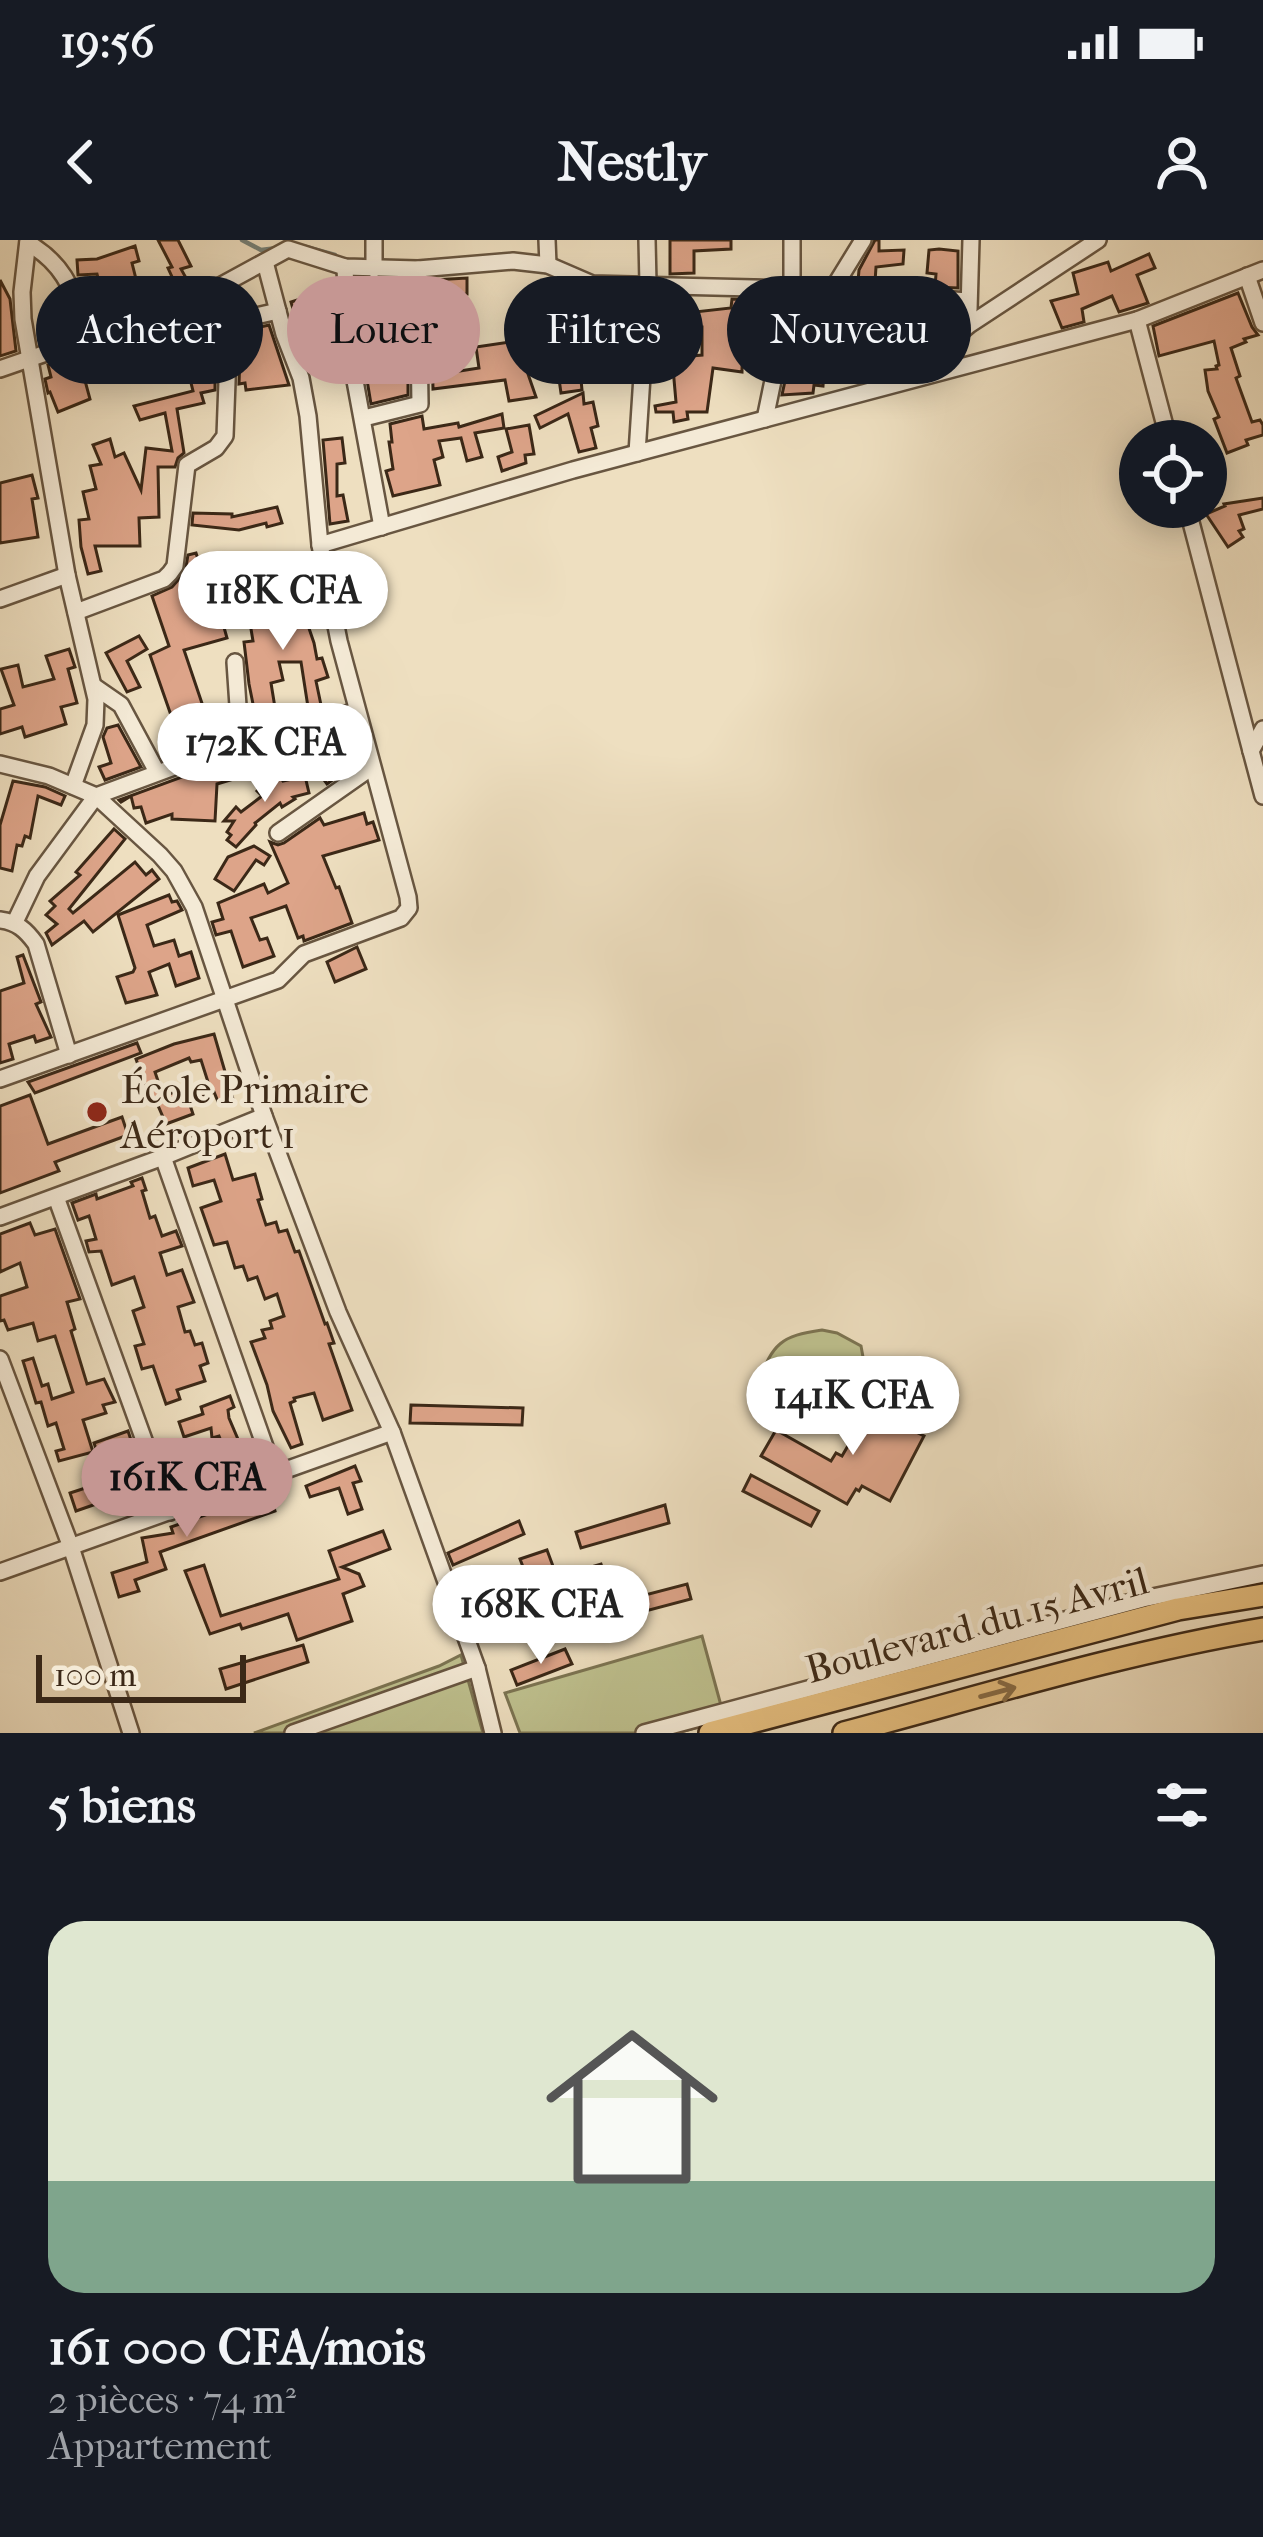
<!DOCTYPE html>
<html lang="fr">
<head>
<meta charset="utf-8">
<style>
  body { margin:0; font-family:"IM FELL French Canon",serif; background:#20242c; color:#f1f3f6; height:100vh; display:flex; flex-direction:column; font-size:45px; white-space:nowrap }
  * { box-sizing:border-box; margin:0 }
  p { font-size:39px; color:#9ea1a6 }
  .icon { flex:none; width:66px; height:66px; fill:none; stroke:currentColor; stroke-width:2; stroke-linecap:round; stroke-linejoin:round }
  .map { position:relative; height:1493px; overflow:hidden }
  .panel { display:flex; flex-direction:column; background:#171b24; flex:1 }
  .panel>* { flex:none }
  .top-card { position:absolute; left:36px; top:36px; width:1191px; height:108px; display:flex; gap:24px }
  .buttons { position:absolute; left:1119px; top:180px; display:grid; gap:24px }
  .buttons a { display:grid; place-items:center; width:108px; height:108px; border-radius:50%; background:#171b24; box-shadow:0 6px 30px #0003; font-size:60px }
  .scale { position:absolute; left:36px; bottom:30px; width:210px; box-sizing:border-box; padding-left:12px; border:6px solid #3b2817; border-top:0; font-size:33px; line-height:42px; white-space:nowrap; color:#3b2817; -webkit-text-stroke:9px #f4ead6; paint-order:stroke }
  .price { position:absolute; translate:-50% -102px; padding:0 27px; border-radius:42px; background:#fff; color:#222; font-size:39px; line-height:78px; filter:drop-shadow(0 3px 6px #0008) }
  .price::after { content:''; position:absolute; left:50%; top:72px; width:36px; height:27px; margin-left:-18px; background:inherit; clip-path:polygon(0 0,100% 0,50% 100%) }
  .price.current { background:#c59692; color:#111 }
  ul { padding:0; list-style:none }
  li { display:grid; align-content:center; gap:24px; height:636px; padding:0 48px }
  li+li { border-top:3px solid #363941 }
  li span { display:grid; place-items:center; height:372px; border-radius:36px; color:#555 }
  li>.icon { margin-inline-start:auto }
  span .icon { width:216px; height:216px; fill:#fffc; stroke-width:1 }
  li b { font-size:51px }
  h2 { display:flex; justify-content:space-between; align-items:center; height:144px; padding:0 48px; font-size:51px }
  .tag { padding:0 42px; border-radius:54px; background:#171b24; box-shadow:0 6px 30px #0003; font-size:42px; line-height:108px }
  .tag.current { background:#c59692; color:#111 }
  .status { display:flex; justify-content:space-between; align-items:center; height:84px; padding:0 60px; background:#171b24; direction:ltr }
  .status svg { height:33px; fill:currentColor }
  header { display:flex; justify-content:space-between; align-items:center; height:156px; padding:0 48px; background:#171b24; font-size:54px; font-weight:800 }
  .map>svg:first-child { display:block }
  .green { fill:#bec08e; stroke:#7c7452; stroke-width:3 }
  .lines { fill:none; stroke-linecap:round; stroke-linejoin:round }
  .stream { stroke:#758078; stroke-width:4.5 }
  .building { fill:#dda489; stroke:#3b2817; stroke-width:3; fill-rule:evenodd }
  .minor-casing { stroke:#685641; stroke-width:20 }
  .highway-casing { stroke:#3b2817; stroke-width:26 }
  .minor { stroke:#f4ead6; stroke-width:15 }
  .highway { stroke:#e7c080; stroke-width:21 }
  .oneway { stroke:#886c46 }
  .poi-dot { fill:#8f2418; stroke:#f4ead6; stroke-width:4.5 }
  .labels { text-anchor:middle; dominant-baseline:central; stroke-width:9; stroke-linejoin:round; paint-order:stroke }
  .poi-label { font-size:39px; fill:#3b2817; stroke:#f4ead6; text-anchor:start }
  .street-label { font-size:39px; fill:#3b2817; stroke:#f4ead6 }
</style>
</head>
<body>
<div class="status"><b>19:56</b><svg viewBox="0 0 49 12"><path d="M0 12V9h3v3zM5 12V6h3v6zM10 12V3h3v9zM15 12V0h3v12zM26 1h20v11H26zM47 4h2v5h-2z"/></svg></div>
<header><svg class="icon" aria-label="back" viewBox="0 0 24 24"><path d="M15 5l-7 7 7 7"/></svg>Nestly<svg class="icon" aria-label="person" viewBox="0 0 24 24"><circle cx="12" cy="8" r="4"/><path d="M4 21q1-7 8-7t8 7"/></svg></header>
<div class="map">
<svg width="1263" height="1493" viewBox="0 0 1263 1493">
  <rect width="100%" height="100%" fill="#eedfc0"/>
  <filter id="stains"><feTurbulence type="fractalNoise" baseFrequency=".00167" numOctaves="4"/><feColorMatrix values="0 0 0 0 .2 0 0 0 0 .09 0 0 0 0 .02 0 0 0 .5 -.17"/></filter>
  <radialGradient id="worn" r=".72"><stop offset=".6" stop-color="#630" stop-opacity="0"/><stop offset="1" stop-color="#630" stop-opacity=".3"/></radialGradient>
  <g class="green">
    <path d="M822,1090l15,3 24,13 4,22 -29,52 -7,6h-7l-58,-31 -6,-12c15,-40 23,-47 64,-53z"/>
    <path d="M702,1396l23,84 -48,13h-157l-15,-40z"/>
    <path d="M461,1415l22,78h-229l185,-67z"/>
  </g>
  <g class="lines">
    <g class="stream">
      <path d="M242,0l19,10 16,-2"/>
      <path d="M306,7l29,8"/>
    </g>
  </g>
  <g class="building">
    <path d="M158,0h20l13,26 -10,3 10,18 -12,5 -11,-24 4,-1z"/>
    <path d="M670,0h61v9l-37,2v22l-24,1z"/>
    <path d="M875,0h4v11l25,-1 -1,14 -27,3 -1,15 -17,-1 1,-11z"/>
    <path d="M135,6l4,15 -7,2 11,44 -13,4 -4,-16 -22,6 -7,-27 -19,1 -1,-15 20,-1z"/>
    <path d="M939,9l19,2v37l-23,-1 1,-13 -9,-1 2,-23z"/>
    <path d="M1149,14l6,14 -18,7 11,28 -29,9 -7,-16 -30,13 2,13 -22,6 -11,-27 27,-7 -5,-21 35,-11 3,9z"/>
    <path d="M467,38v16l-14,1 3,36 5,-1 3,17 -20,2 3,24 32,-5 -3,-21 40,-6v3l11,-1 1,31 8,23 -27,4 -4,-21 -72,9 -2,-83 4,-1 -2,-25z"/>
    <path d="M0,40l10,19 6,52 -16,5z"/>
    <path d="M1238,53l14,34 6,8 -14,4 2,3 -15,6 9,28 -4,2 16,44 8,-2 3,5v10l-17,5 2,5 -21,8 -13,-34 5,-2 -11,-26 -3,-21 12,-1 -1,-3 3,-1 -5,-24 -55,15 -6,-30z"/>
    <path d="M603,56l31,1v9l-5,1 -1,28h-9l2,34 -17,1 -4,-35 -24,2 7,33 -3,3 -20,2 21,5 1,10 -21,3 -8,-56h-11l1,-20h-21v-11l54,2v15l27,-2z"/>
    <path d="M307,57l3,12 15,-5 9,29 -11,4 5,11 -20,10 -13,-28 3,-4 -7,-24z"/>
    <path d="M732,59l34,1 -1,9 -22,-1 -1,64 -29,-4 -6,44h-20l1,7 -14,3 -1,-10h-17l-1,-6 21,-4 -3,-34 7,-1 -1,-10 23,-2v-28l-42,3 -1,-14 72,-8z"/>
    <path d="M824,63l13,1 -2,21 33,2v-11h3l1,-9 55,3 -1,26 -12,2 -1,4h-20l-1,15 -48,-4 2,-7 -44,-3 2,-13 17,1z"/>
    <path d="M269,85l20,60 -43,5 -1,-7 -6,1 1,-28 8,-26z"/>
    <path d="M61,120l2,7 17,-5 10,37 -32,13 -8,-20 -2,1 -3,-14 6,-2 -3,-12z"/>
    <path d="M215,127v23l-14,3 3,10 -27,6 7,44 -6,5 -3,9h-17l1,50 -20,1 1,28h-45l6,25 -13,3 -7,-27 -2,-27 10,-1 -6,-27 13,-3 -6,-23 11,-2 -8,-19 17,-6 5,18 9,-4 17,37 5,-42 26,3 -7,-38 -25,7 -6,-14 59,-15 -4,-16z"/>
    <path d="M788,127l36,6 -1,13 -9,-1 -1,8 -31,2z"/>
    <path d="M408,137v18l-37,9 -4,-24z"/>
    <path d="M583,153l1,11 9,-2 5,24 -7,2 5,20 -17,4 -11,-38 -28,14 -5,-12z"/>
    <path d="M502,174l2,14 -29,5 7,24 -15,4 -6,-23 -22,3 4,16 -9,3 6,25 -47,11 -7,-25 7,-2 -4,-27h3l-2,-18 32,-8 2,13 34,-6 1,4z"/>
    <path d="M529,185l5,29 -9,1 1,8 -24,8 -4,-14 14,-5 -6,-23z"/>
    <path d="M342,198l3,25 -8,1v32l6,-1 5,26 -18,3 -7,-84z"/>
    <path d="M32,235l6,23 -6,1 6,38 -38,6v-60z"/>
    <path d="M1263,258v11l-24,6 5,14 -5,2 4,6 -15,10 -22,-33 19,-8 -1,-2z"/>
    <path d="M277,267l5,16 -15,4 -1,-4 -27,7 -47,-5 1,-12 39,1v3z"/>
    <path d="M196,313l7,22 27,-6 4,19 -20,4 13,46 -43,12 27,80 -19,6 3,10 -21,8 -3,-9 9,-4 -30,-86 19,-9 -17,-50 20,-9 13,-15 3,-17z"/>
    <path d="M289,338l5,7h22l3,19 -18,1 13,38 3,16 5,-1 6,19 -12,4 5,24 -13,2 -7,-45h-22l4,18 -12,3 6,37 -20,4 -8,-40 -5,-42 9,-1 -3,-18 13,-1v-9l26,-1z"/>
    <path d="M139,396l8,13 -20,12 13,26 -13,5 -21,-39z"/>
    <path d="M69,409l6,18 -7,2 9,34 -16,4 5,17 -41,13 -3,-10 -22,7v-25l14,-4 -13,-36 17,-4 5,22 31,-8 -8,-23z"/>
    <path d="M118,485l23,42 -36,13 -6,-13 12,-4 -8,-26 4,-9z"/>
    <path d="M347,488l12,33 -32,23 -8,-11 10,-7 -9,-29z"/>
    <path d="M231,519l6,19 -20,6 -2,37 -43,-2v-5l-26,9 -5,-16 -7,1 -3,-12 -10,6 -2,-2z"/>
    <path d="M276,531l7,10 22,-5 4,17 -16,4 2,2 -13,8 -2,-4 -25,20 1,2 -20,22 -9,-7 4,-5 -4,-3 7,-11h-10l12,-14 5,5 21,-16 -5,-5z"/>
    <path d="M13,541l32,6 20,9 -4,9 -23,-9 -8,42 -5,-2 -3,10 -5,-1 -5,26 -12,-3v-43z"/>
    <path d="M364,573l3,11 6,-2 6,18 -56,16 13,32 3,-1 13,36 -48,18 -1,-5 -5,2 -12,-32 -35,12 9,22 7,-2 7,18 -31,11 -12,-36 -15,4 -4,-13 11,-3 -5,-16 46,-19 4,9 20,-10 -18,-41 8,3 6,-2 36,-25 4,7z"/>
    <path d="M114,589l11,10 -56,70 4,4 62,-51 11,13 6,-5 7,9 -66,53 -9,-11 -32,24 -6,-12 11,-9 -11,-9 9,-9 -5,-5 30,-26 -4,-3z"/>
    <path d="M254,606l16,10 -6,9 -8,-5 -22,31 -19,-12 13,-22z"/>
    <path d="M169,655l3,7 5,-1 5,9 -35,15 7,21 20,-6 5,16 12,-4 8,26 -23,8 -7,-22 -20,8 8,23 -31,8 -9,-26 16,-5 2,-4 -17,-53z"/>
    <path d="M357,707l9,22 -31,13 -8,-20z"/>
    <path d="M23,715l18,47 -5,2 15,33 -15,5 -2,-6 -25,8 4,15 -13,4v-72l24,-8 -7,-26z"/>
    <path d="M214,794l19,65 -14,5 -5,-12 -22,8 -3,2 4,12 -27,10 -10,-23 -5,1 -15,-43 38,-15zM189,818l2,4 10,-2 7,22 -45,14 -8,-24z"/>
    <path d="M137,803l4,10 -106,40 -7,-11z"/>
    <path d="M30,855l18,49 74,-27 6,18 -73,27 4,9 -59,22v-87z"/>
    <path d="M225,914l8,26 22,-6 7,25 -4,1 8,25 10,-3 3,10 8,-2 8,22 4,-1 26,73 2,-1 7,20 -5,1 23,66 -29,10 -9,-27 -20,5 1,3 -5,2 12,41 -11,4 -18,-37 -6,-26 -16,-43 14,-4 -3,-8 10,-2 -2,-7 14,-5 -7,-22 -12,5 -8,-22 -9,3 -5,-14 -8,2 -8,-26 -13,3 -13,-37 20,-7 -7,-21 -21,6 -5,-18z"/>
    <path d="M142,938l4,12 -4,1 8,27 5,-2 7,20 14,-5 6,15 -22,7 7,22 15,-5 12,32 -16,5 7,25 5,-1 5,14 7,-2 6,20 -8,3 5,15 -28,9 3,9 -14,5 -13,-38 -11,3 -7,-23 9,-2 -11,-33 11,-4 -10,-30 -22,8 -11,-34 -12,1 -3,-11 10,-2 -7,-23 -11,4 -6,-17 24,-9 1,5 36,-13 -2,-4z"/>
    <path d="M30,983l5,12 20,-6 25,70 -13,3 8,27 -4,2 16,53 17,-5 11,23 -12,3 3,8 -23,7 10,32 -34,9 -3,-10 8,-2 -8,-26 -8,3 -7,-24 -5,1 -13,-42 10,-3 9,28 6,-2 4,15 21,-7 -18,-56 -17,5 -5,-18 -25,7 -4,-10 -4,1v-25l27,-9 -7,-24 -20,9v-38z"/>
    <path d="M230,1156l4,11 -6,3 1,8 14,33 -15,7 -9,-22 -7,2 -1,-10 -27,9 -5,-15 24,-8 -2,-7z"/>
    <path d="M873,1163l27,15 -2,5 26,13 -34,65 -28,-15 -3,5 -3,-2 -9,15 -86,-48 15,-26 55,31 5,-8 6,3z"/>
    <path d="M411,1165l112,3 -1,17 -112,-2z"/>
    <path d="M128,1191l5,15 -17,6 6,24 20,-6 6,16 -72,25 -6,-18 37,-12 -13,-38z"/>
    <path d="M355,1226l6,15 -8,2 9,26 -14,5 -9,-26 -29,9 -4,-11z"/>
    <path d="M751,1235l68,36 -8,15 -68,-35z"/>
    <path d="M271,1256l4,15 -115,41 6,17 -31,11 4,11 -20,6 -7,-24 35,-11 -5,-24 31,-5 -2,-6 71,-25 1,4z"/>
    <path d="M665,1265l4,18 -88,25 -5,-16z"/>
    <path d="M519,1281l5,13 -71,31 -5,-12z"/>
    <path d="M383,1291l7,18 -48,18 17,7 5,12 -21,8 9,27 -55,19 -9,-26 -46,15 -2,-5 -30,10 -25,-63 19,-6 17,51 118,-37 -10,-28z"/>
    <path d="M547,1310l10,27 44,-13 6,18 -94,29 1,3 -20,7 -6,-19 43,-14 -11,-29z"/>
    <path d="M687,1344l4,15 -87,23 -5,-15z"/>
    <path d="M303,1405l5,17 -82,27 -6,-20z"/>
    <path d="M565,1409l7,15 -55,21 -6,-15z"/>
  </g>
  <g class="lines">
    <g class="minor-casing">
      <g id="minor">
        <path d="M28,0l-6,52 1,27 44,256 29,124 -1,26 -22,61"/>
        <path d="M547,0l1,25"/>
        <path d="M28,3c41,24 45,52 61,94"/>
        <path d="M345,27l3,76 34,184"/>
        <path d="M374,29v-29"/>
        <path d="M1247,36l16,47"/>
        <path d="M831,52l32,-52"/>
        <path d="M969,70l2,-70"/>
        <path d="M1137,80l32,121"/>
        <path d="M0,129l185,-64 103,-56 57,18 73,2 95,-8 35,4 44,19 200,5 176,12"/>
        <path d="M905,138l64,-53 129,-85"/>
        <path d="M364,178l56,-14 -2,-135"/>
        <path d="M765,179l27,-130v-49"/>
        <path d="M637,213l11,-169 -1,-44"/>
        <path d="M1187,267l64,244"/>
        <path d="M320,305l253,-75 564,-150 126,-50"/>
        <path d="M0,359l67,-24"/>
        <path d="M76,372l88,-33 6,-6 5,-7 12,-101 29,-17 9,-12 3,-82 10,-34 40,-9"/>
        <path d="M235,422l3,44 -2,38"/>
        <path d="M95,447l26,18 36,67"/>
        <path d="M1263,489l-12,22 12,45"/>
        <path d="M0,524l49,12 47,20 64,59 14,16 20,36 70,209 74,196 54,120 85,236 16,65"/>
        <path d="M278,593l94,-66"/>
        <path d="M0,680c17,2 26,10 36,24l33,111"/>
        <path d="M15,682l22,-46 59,-80 140,-52 121,-33"/>
        <path d="M0,839l278,-99 26,-26 97,-36 8,-10 -1,-11 -69,-256 -19,-96 -12,-129 -7,-38 -17,-44 -19,-72"/>
        <path d="M163,917l112,318"/>
        <path d="M56,957l114,315"/>
        <path d="M0,977l163,-60 101,-41"/>
        <path d="M0,1119l71,188 60,186"/>
        <path d="M0,1332l392,-140"/>
        <path d="M293,1493l184,-65"/>
        <path d="M644,1493l499,-134 120,-25"/>
      </g>
    </g>
    <g class="highway-casing">
      <g id="highway">
        <path d="M710,1493l468,-124 85,-14"/>
        <path d="M844,1493c139,-37 277,-80 419,-104"/>
      </g>
    </g>
    <use href="#minor" class="minor"/>
    <use href="#highway" class="highway"/>
  </g>
  <defs><path id="oneway-shaft" d="M-6 0H5M1.5-3L5.5 0L1.5 3" fill="none" stroke-width="1.6" stroke-linecap="round" stroke-linejoin="round" transform="scale(3)"/></defs>
  <use class="oneway" href="#oneway-shaft" transform="translate(998 1452) rotate(-15)"/>
  <circle class="poi-dot" cx="97" cy="872" r="12"/>
  <g class="labels">
    <g class="poi-label">
      <text x="121" y="850">École Primaire<tspan x="121" dy="45">Aéroport 1</tspan></text>
    </g>
    <g class="street-label">
      <text transform="translate(977 1385) rotate(-15)">Boulevard du 15 Avril</text>
    </g>
  </g>
  <rect width="100%" height="100%" filter="url(#stains)"/>
  <rect width="100%" height="100%" fill="url(#worn)"/>
</svg>
<div class="buttons">
<a><svg class="icon" aria-label="locate" viewBox="0 0 24 24"><circle cx="12" cy="12" r="6"/><path d="M12 2v4M12 18v4M2 12h4M18 12h4"/></svg></a>
</div>
<div class="scale">100 m</div>
<b class="price" style="left:283px;top:413px">118K CFA</b>
<b class="price" style="left:265px;top:565px">172K CFA</b>
<b class="price" style="left:853px;top:1218px">141K CFA</b>
<b class="price current" style="left:187px;top:1300px">161K CFA</b>
<b class="price" style="left:541px;top:1427px">168K CFA</b>
<div class="top-card">
<a class="tag">Acheter</a>
<a class="tag current">Louer</a>
<a class="tag">Filtres</a>
<a class="tag">Nouveau</a>
</div>
</div>
<section class="panel">
<h2>5 biens<svg class="icon" aria-label="filters" viewBox="0 0 24 24"><path d="M4 7h16M4 17h16"/><circle cx="9" cy="7" r="2"/><circle cx="15" cy="17" r="2"/></svg></h2>
<ul>
<li><span style="background:linear-gradient(#dfe7d0 70%,#7fa58c 0)"><svg class="icon" aria-label="home" viewBox="0 0 24 24"><path d="M3 11l9-7 9 7M6 9v11h12V9"/></svg></span><div><b>161 000 CFA/mois</b><p>2 pièces · 74 m²</p><p>Appartement</p></div></li>
</ul>
</section>
</body>
</html>
